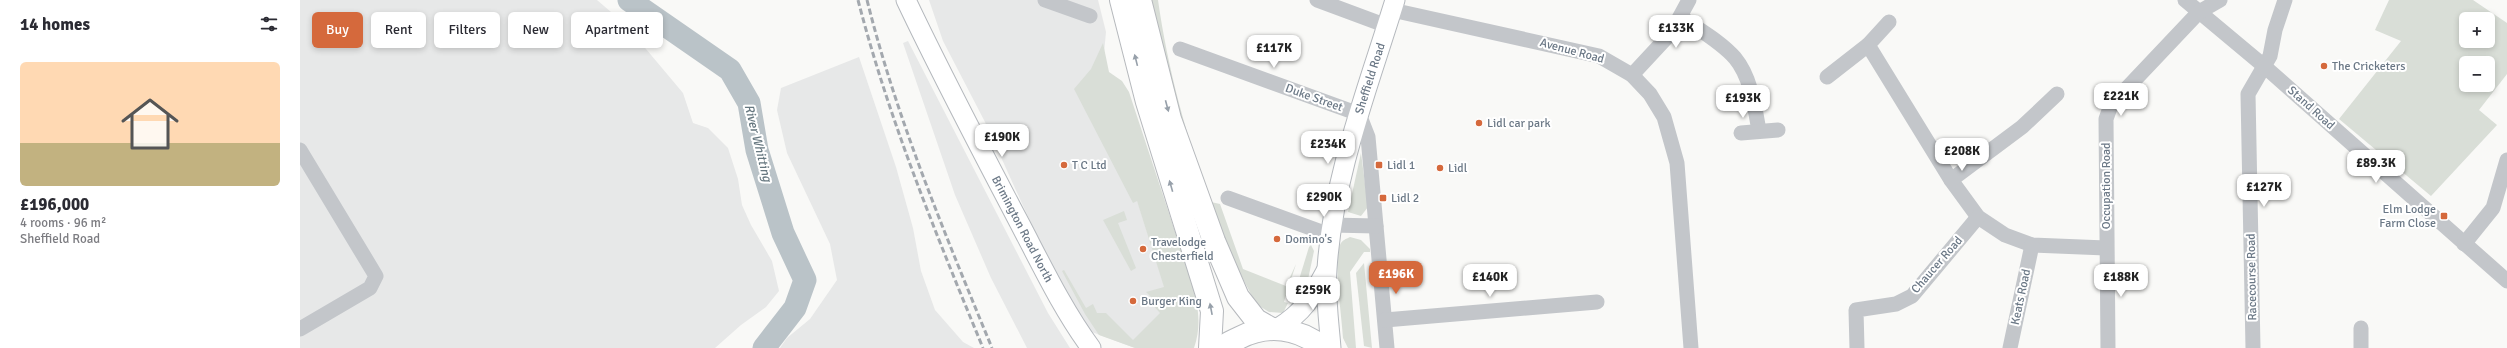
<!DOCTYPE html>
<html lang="en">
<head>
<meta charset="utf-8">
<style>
  body { margin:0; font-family:Signika,sans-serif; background:#f7f7f7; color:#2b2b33; height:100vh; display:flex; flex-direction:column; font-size:15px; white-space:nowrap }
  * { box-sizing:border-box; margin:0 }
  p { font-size:13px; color:#7c7c81 }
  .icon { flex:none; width:22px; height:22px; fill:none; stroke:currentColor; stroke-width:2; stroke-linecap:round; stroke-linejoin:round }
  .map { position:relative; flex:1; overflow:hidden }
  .panel { display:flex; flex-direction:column; background:#fff; width:300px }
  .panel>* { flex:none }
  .top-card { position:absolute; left:12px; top:12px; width:380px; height:36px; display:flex; gap:8px }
  .buttons { position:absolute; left:2159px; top:12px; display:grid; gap:8px }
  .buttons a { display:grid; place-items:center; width:36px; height:36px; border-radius:6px; background:#fff; box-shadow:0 2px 6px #0003; font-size:20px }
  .price { position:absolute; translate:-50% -34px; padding:0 9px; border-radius:8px; background:#fff; color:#222; font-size:13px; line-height:26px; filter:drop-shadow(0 1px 2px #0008) }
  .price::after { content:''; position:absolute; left:50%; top:24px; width:12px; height:9px; margin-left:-6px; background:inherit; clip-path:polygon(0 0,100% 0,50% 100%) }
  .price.active { background:#d5693c; color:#fff }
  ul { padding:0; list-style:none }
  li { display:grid; align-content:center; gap:8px; height:212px; padding:0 20px }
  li+li { border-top:1px solid #e1e1e2 }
  li span { display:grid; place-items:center; height:124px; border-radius:6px; color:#555 }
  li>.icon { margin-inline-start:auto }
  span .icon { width:72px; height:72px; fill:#fffc; stroke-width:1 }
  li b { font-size:17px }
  h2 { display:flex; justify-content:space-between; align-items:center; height:48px; padding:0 20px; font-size:17px }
  .chip { padding:0 14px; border-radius:6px; background:#fff; box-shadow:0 2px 6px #0003; font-size:14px; line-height:36px }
  .chip.active { background:#d5693c; color:#fff }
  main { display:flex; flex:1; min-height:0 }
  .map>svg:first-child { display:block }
  .built { fill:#e7e8e8 }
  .green { fill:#d9ded7; fill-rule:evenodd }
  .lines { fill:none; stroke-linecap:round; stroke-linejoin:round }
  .river { stroke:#bac3c8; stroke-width:23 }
  .major-casing { stroke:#b4b8bd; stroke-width:21 }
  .highway-casing { stroke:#b6b9bd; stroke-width:24 }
  .minor { stroke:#c3c6ca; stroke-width:15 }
  .major { stroke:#fff; stroke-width:19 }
  .highway { stroke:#fff; stroke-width:22 }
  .rail { stroke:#a3a8ae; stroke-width:3; stroke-dasharray:6 3; stroke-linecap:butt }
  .oneway { fill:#97a0aa }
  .poi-dot { fill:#d5693c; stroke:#fff; stroke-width:1.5 }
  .labels { text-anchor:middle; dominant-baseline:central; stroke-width:4; stroke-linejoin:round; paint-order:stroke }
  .street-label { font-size:12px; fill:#6b7886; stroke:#fff }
  .poi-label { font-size:12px; fill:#6b7886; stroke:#fff; text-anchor:start }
  .water-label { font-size:13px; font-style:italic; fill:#677880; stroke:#fff }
</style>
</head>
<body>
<main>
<section class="panel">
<h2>14 homes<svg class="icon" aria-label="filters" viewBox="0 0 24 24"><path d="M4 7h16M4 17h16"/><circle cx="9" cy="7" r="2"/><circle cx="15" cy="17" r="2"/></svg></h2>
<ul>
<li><span style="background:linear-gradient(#ffd9b3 65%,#c2b280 0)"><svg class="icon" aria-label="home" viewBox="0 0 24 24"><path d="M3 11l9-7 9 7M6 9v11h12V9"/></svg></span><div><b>£196,000</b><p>4 rooms · 96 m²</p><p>Sheffield Road</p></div></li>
</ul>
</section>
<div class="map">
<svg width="2207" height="348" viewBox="0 0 2207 348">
  <rect width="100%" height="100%" fill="#f9f9f7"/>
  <g class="built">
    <path d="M0,0h297l28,24 58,69 10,30 15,5 20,20 10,31 4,26 9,20 21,36 7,30 -13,16 -25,18 -26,23h-415z"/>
    <path d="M629,0h169l8,32 -4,43 35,125 29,91 8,15 -39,42 -46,-17 -16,-25 -29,-54 -59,-130 -42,-81z"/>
    <path d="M608,41l140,272 22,35h-43l-36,-70 -36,-83 -52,-152z"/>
    <path d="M559,57l37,110 17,61 8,43 14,39 28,32 11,6h-194l7,-10 23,-19 27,-39 -7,-36 -43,-91 -10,-43 4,-22z"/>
  </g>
  <g class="green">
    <path d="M847,0h11c9,65 29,141 53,202l9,2 23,65 43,17 10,-22 -12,38 4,1 -5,10 -14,-1 -13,-8 -50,-96z"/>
    <path d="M2089,0h84l34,23v51l-28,36 18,15 -66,71 -92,-77 62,-78 -26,-11zM2166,19h22v22h-22zM2166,63h22v22h-22z"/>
    <path d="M803,43l6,29 13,9 7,11 63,191c6,23 10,42 2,65h-59l-36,-13 -14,-21 -23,-43 2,-1 22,38 7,-4 4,9h9l27,27 27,-27 -9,-10 3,-3 -8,-8 18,-5 -27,-86 -4,2 -59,-114 17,-20z"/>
    <path d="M1061,153l7,54 -7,9 -13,-4z"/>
    <path d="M824,211l3,9 -9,3 18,45 -5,3 -28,-51z"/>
    <path d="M1050,237l11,3 9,9v3h-6l-14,20 6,76h-8l-5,-10c-1,-21 -10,-77 -3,-93 2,-5 6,-6 10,-8z"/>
    <path d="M1011,245l3,6 -8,38 -16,20 19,-62z"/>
    <path d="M1064,263l8,85 -8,-2 -8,-73z"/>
  </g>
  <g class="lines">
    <path class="river" d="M329,0l101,70 19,33 8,47 26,83 22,47 -10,28 -31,40"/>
    <g class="major-casing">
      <g id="major">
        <path id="s1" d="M606,0c36,76 75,150 114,224 22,42 43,86 71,124"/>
        <path d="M978,328c26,-16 34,-31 48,-57"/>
        <path id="s2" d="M1031,348c-2,-26 -6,-53 -4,-79 6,-93 41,-181 68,-269"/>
      </g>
    </g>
    <g class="highway-casing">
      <g id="highway">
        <path d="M821,0l26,102 65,209 -2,37"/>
        <path d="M840,0l30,119 44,122 24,56 18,23 14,8"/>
        <path d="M922,348c5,-5 11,-7 17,-10 29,-15 59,-10 85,10"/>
      </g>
    </g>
    <g class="minor">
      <path d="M745,0l45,16"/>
      <path d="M1017,0l70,26"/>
      <path d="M1885,0l79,66 243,215"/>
      <path d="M1092,10l207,46 33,19 18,19 14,23 13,46 14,185"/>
      <path d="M1381,17c18,13 39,24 54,41 16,19 20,50 24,73"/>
      <path d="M1589,22l-21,23 83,135 27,37 27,18 27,10 74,3"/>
      <path d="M880,49l179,65 9,23 19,211"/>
      <path d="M1332,75l39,-42 18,-33"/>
      <path d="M1527,77l41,-32"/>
      <path d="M1441,133l37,-3"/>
      <path d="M0,150l76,126 -6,12 -70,41"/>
      <path d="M1651,180l71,-53 35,-33"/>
      <path d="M928,198l102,37"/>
      <path d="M1031,225l45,1"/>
      <path d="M2164,244l29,-36 14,-48"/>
      <path d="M1085,320l212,-18"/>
      <path d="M2061,328v20"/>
      <path d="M1557,348l-1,-38 40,-6 16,-8 66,-79"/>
      <path d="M1710,348l22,-103"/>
      <path d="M1808,348l-2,-229 5,-14 88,-93 21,-12"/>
      <path d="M1953,348l-5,-254 22,-38 5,-26 10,-30"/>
    </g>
    <use href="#major" class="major"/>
    <use href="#highway" class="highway"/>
    <g class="rail">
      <path d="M558,0c31,120 78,234 125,348"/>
      <path d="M567,0c30,120 78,234 125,348"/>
    </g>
  </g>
  <defs><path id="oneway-solid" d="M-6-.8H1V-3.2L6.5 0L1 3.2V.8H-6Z"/></defs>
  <g class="oneway">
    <use href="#oneway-solid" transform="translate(836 60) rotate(-104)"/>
    <use href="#oneway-solid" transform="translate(867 106) rotate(75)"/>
    <use href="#oneway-solid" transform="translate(871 186) rotate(-106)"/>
    <use href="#oneway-solid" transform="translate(911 309) rotate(-101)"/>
  </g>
  <g class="poi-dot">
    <circle cx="2024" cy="66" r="4"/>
    <circle cx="1179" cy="123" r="4"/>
    <circle cx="764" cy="165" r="4"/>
    <rect x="1075" y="161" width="8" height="8" rx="2"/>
    <circle cx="1140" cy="168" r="4"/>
    <rect x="1079" y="194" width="8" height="8" rx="2"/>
    <rect x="2140" y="212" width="8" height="8" rx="2"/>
    <circle cx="977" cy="239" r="4"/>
    <circle cx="843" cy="249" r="4"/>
    <circle cx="833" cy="301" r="4"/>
  </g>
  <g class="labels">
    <g class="street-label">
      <text transform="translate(1272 51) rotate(15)">Avenue Road</text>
      <text stroke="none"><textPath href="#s2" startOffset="275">Sheffield Road</textPath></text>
      <text transform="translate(1014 98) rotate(20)">Duke Street</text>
      <text transform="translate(2011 108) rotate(42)">Stand Road</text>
      <text transform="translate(1806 186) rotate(-90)">Occupation Road</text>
      <text stroke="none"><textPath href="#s1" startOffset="257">Brimington Road North</textPath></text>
      <text transform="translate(1637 265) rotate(-49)">Chaucer Road</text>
      <text transform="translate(1952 277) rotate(-91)">Racecourse Road</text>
      <text transform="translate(1721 297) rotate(-78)">Keats Road</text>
    </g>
    <g class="poi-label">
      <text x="2032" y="66">The Cricketers</text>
      <text x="1187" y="123">Lidl car park</text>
      <text x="772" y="165">T C Ltd</text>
      <text x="1087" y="165">Lidl 1</text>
      <text x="1148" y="168">Lidl</text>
      <text x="1091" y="198">Lidl 2</text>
      <text x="2136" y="209" text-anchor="end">Elm Lodge<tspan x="2136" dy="14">Farm Close</tspan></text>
      <text x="985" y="239">Domino's</text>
      <text x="851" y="242">Travelodge<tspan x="851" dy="14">Chesterfield</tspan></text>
      <text x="841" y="301">Burger King</text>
    </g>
    <g class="water-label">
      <text transform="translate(458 143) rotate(76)">River Whitting</text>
    </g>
  </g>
</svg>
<div class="buttons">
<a>+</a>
<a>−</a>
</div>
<b class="price" style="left:1376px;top:49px">£133K</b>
<b class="price" style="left:974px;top:69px">£117K</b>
<b class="price" style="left:1821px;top:117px">£221K</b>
<b class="price" style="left:1443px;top:119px">£193K</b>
<b class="price" style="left:702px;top:158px">£190K</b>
<b class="price" style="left:1028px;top:165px">£234K</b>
<b class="price" style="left:1662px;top:172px">£208K</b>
<b class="price" style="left:2076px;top:184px">£89.3K</b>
<b class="price" style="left:1964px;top:208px">£127K</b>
<b class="price" style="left:1024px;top:218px">£290K</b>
<b class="price active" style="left:1096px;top:295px">£196K</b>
<b class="price" style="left:1190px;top:298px">£140K</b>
<b class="price" style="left:1821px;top:298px">£188K</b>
<b class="price" style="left:1013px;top:311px">£259K</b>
<div class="top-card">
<a class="chip active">Buy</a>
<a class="chip">Rent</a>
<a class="chip">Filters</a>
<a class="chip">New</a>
<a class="chip">Apartment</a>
</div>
</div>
</main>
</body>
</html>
